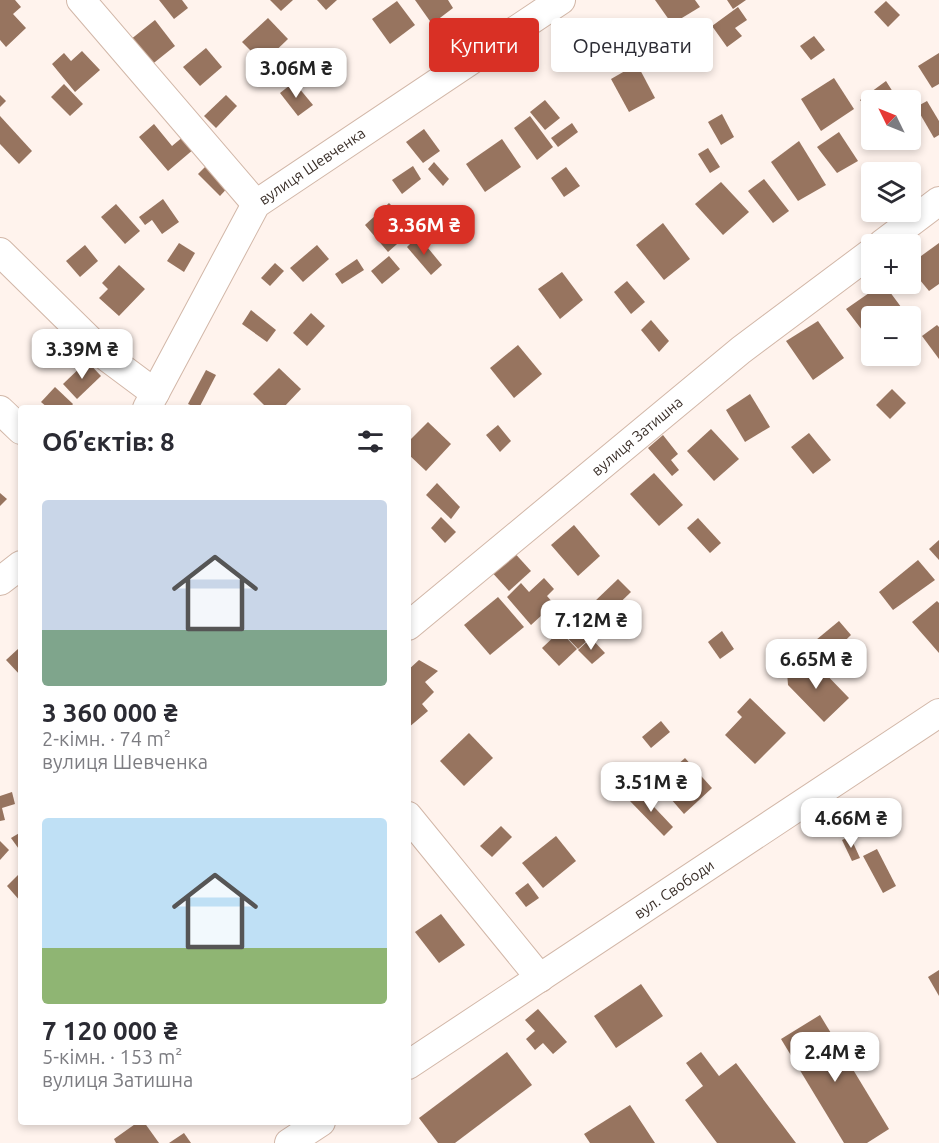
<!DOCTYPE html>
<html lang="uk">
<head>
<meta charset="utf-8">
<style>
  body { margin:0; font-family:Ubuntu,sans-serif; background:#f2f2f3; color:#2b2b33; height:100vh; display:flex; flex-direction:column; font-size:22px; white-space:nowrap }
  * { box-sizing:border-box; margin:0 }
  p { font-size:20px; color:#7c7c81 }
  .icon { flex:none; width:33px; height:33px; fill:none; stroke:currentColor; stroke-width:2; stroke-linecap:round; stroke-linejoin:round }
  .map { position:relative; flex:1; overflow:hidden }
  .drawer { position:absolute; left:18px; top:405px; width:393px; height:720px; display:flex; flex-direction:column; background:#fff; border-radius:6px; box-shadow:0 3px 9px #0003 }
  .drawer>* { flex:none }
  .hud { position:absolute; left:429px; top:18px; width:420px; height:54px; display:flex; gap:12px }
  .needle { width:39px; rotate:313deg }
  .tools { position:absolute; left:861px; top:90px; display:grid; gap:12px }
  .tools a { display:grid; place-items:center; width:60px; height:60px; border-radius:6px; background:#fff; box-shadow:0 3px 9px #0003; font-size:30px }
  .price { position:absolute; translate:-50% -51px; padding:0 14px; border-radius:12px; background:#fff; color:#222; font-size:20px; line-height:39px; filter:drop-shadow(0 2px 3px #0008) }
  .price::after { content:''; position:absolute; left:50%; top:36px; width:18px; height:14px; margin-left:-9px; background:inherit; clip-path:polygon(0 0,100% 0,50% 100%) }
  .price.current { background:#d93025; color:#fff }
  ul { padding:0; list-style:none }
  li { display:grid; align-content:center; gap:12px; height:318px; padding:0 24px }
  li span { display:grid; place-items:center; height:186px; border-radius:6px; color:#555 }
  li>.icon { margin-inline-start:auto }
  span .icon { width:108px; height:108px; fill:#fffc; stroke-width:1 }
  li b { font-size:26px }
  h2 { display:flex; justify-content:space-between; align-items:center; height:72px; padding:0 24px; font-size:26px }
  .chip { padding:0 21px; border-radius:6px; background:#fff; box-shadow:0 3px 9px #0003; font-size:21px; line-height:54px }
  .chip.current { background:#d93025; color:#fff }
  .map>svg:first-child { display:block }
  .building { fill:#97745f }
  .lines { fill:none; stroke-linecap:round; stroke-linejoin:round }
  .minor-casing { stroke:#d2b7a8; stroke-width:30 }
  .minor { stroke:#fff; stroke-width:28 }
  .labels { text-anchor:middle; dominant-baseline:central; stroke-width:4.5; stroke-linejoin:round; paint-order:stroke }
  .street-label { font-size:15px; fill:#3a2f29; stroke:#fff }
</style>
</head>
<body>
<div class="map">
<svg width="939" height="1143" viewBox="0 0 939 1143">
  <rect width="100%" height="100%" fill="#fff3ed"/>
  <g class="building">
    <path d="M0,0h15l6,7 -8,7 13,14 -20,19 -6,-7z"/>
    <path d="M159,0h23l6,8 -14,11z"/>
    <path d="M270,0h23l-12,11z"/>
    <path d="M317,0h20l-11,10z"/>
    <path d="M415,0h33l5,8 -21,16z"/>
    <path d="M655,0h40l5,7 -28,17z"/>
    <path d="M727,0h19l-13,9z"/>
    <path d="M397,1l18,24 -25,19 -18,-25z"/>
    <path d="M886,1l14,14 -12,12 -14,-15z"/>
    <path d="M738,7l9,13 -12,8 7,8 -15,11 -15,-21z"/>
    <path d="M268,18l20,21 -25,24 -21,-21z"/>
    <path d="M155,20l20,26 -25,20 -20,-26z"/>
    <path d="M627,29l11,18 -25,14 -11,-18z"/>
    <path d="M679,34l14,23 -18,12 -16,-23z"/>
    <path d="M814,36l11,14 -14,10 -11,-14z"/>
    <path d="M206,48l16,19 -22,19 -17,-19z"/>
    <path d="M82,51l18,19 -25,22 -23,-28 12,-11 7,8z"/>
    <path d="M939,53v31l-7,4 -14,-22z"/>
    <path d="M637,64l18,34 -26,14 -18,-33z"/>
    <path d="M834,78l20,31 -33,22 -20,-32z"/>
    <path d="M886,81l12,19h-26v15l-12,-15z"/>
    <path d="M294,82l19,23 -15,11 -18,-23z"/>
    <path d="M64,84l19,20 -13,12 -19,-19z"/>
    <path d="M0,95l6,6 -6,6z"/>
    <path d="M226,95l11,11 -21,22 -12,-12z"/>
    <path d="M545,100l15,18 -15,12 -15,-18z"/>
    <path d="M927,101l12,20v14l-5,3 -18,-31z"/>
    <path d="M722,114l12,23 -13,8 -13,-23z"/>
    <path d="M0,116l32,35 -13,13 -19,-20z"/>
    <path d="M530,116l23,31 -16,13 -23,-32z"/>
    <path d="M572,123l6,9 -20,15 -7,-9z"/>
    <path d="M154,124l18,22 12,-10 10,13 -26,22 -29,-34z"/>
    <path d="M424,129l16,22 -17,12 -17,-21z"/>
    <path d="M839,132l19,29 -21,12 -20,-26z"/>
    <path d="M502,139l19,28 -36,25 -19,-28z"/>
    <path d="M799,141l27,44 -28,16 -27,-39z"/>
    <path d="M708,148l12,19 -10,6 -12,-19z"/>
    <path d="M434,162l15,17 -6,7 -15,-17z"/>
    <path d="M209,163l22,21 -11,12 -22,-22z"/>
    <path d="M413,166l8,13 -19,15 -10,-14z"/>
    <path d="M566,167l14,19 -16,11 -13,-19z"/>
    <path d="M764,179l25,32 -16,12 -25,-32z"/>
    <path d="M721,182l28,30 -26,23 -28,-31z"/>
    <path d="M163,199l16,23 -17,12 -10,-14 -7,5 -6,-8z"/>
    <path d="M389,203l25,26 -26,23 -23,-27z"/>
    <path d="M116,204l24,27 -15,13 -24,-27z"/>
    <path d="M663,223l27,36 -26,21 -28,-35z"/>
    <path d="M418,236l24,29 -11,10 -24,-28z"/>
    <path d="M179,243l16,10 -11,19 -17,-11z"/>
    <path d="M939,243v41l-10,7 -19,-23v-4z"/>
    <path d="M85,245l13,16 -18,16 -14,-16z"/>
    <path d="M317,245l12,14 -26,23 -13,-14z"/>
    <path d="M389,256l11,13 -18,15 -11,-13z"/>
    <path d="M357,259l7,11 -22,14 -7,-10z"/>
    <path d="M275,263l9,8 -14,15 -9,-8z"/>
    <path d="M119,265l26,24 -26,27 -20,-18 9,-9 -6,-6z"/>
    <path d="M562,272l21,28 -23,19 -22,-30z"/>
    <path d="M627,281l18,21 -14,12 -17,-22z"/>
    <path d="M882,284h2l23,31 -3,1h-32v27l-26,-34z"/>
    <path d="M251,310l25,20 -9,12 -25,-18z"/>
    <path d="M311,313l14,13 -18,20 -14,-13z"/>
    <path d="M651,320l18,21 -10,11 -18,-22z"/>
    <path d="M818,321l26,37 -31,22 -27,-39z"/>
    <path d="M937,325l2,2v32l-17,-23z"/>
    <path d="M518,345l24,29 -28,24 -24,-30z"/>
    <path d="M87,361l14,15 -24,23 -14,-15z"/>
    <path d="M279,368l22,21 -18,19h-16l-14,-14z"/>
    <path d="M206,370l10,5 -17,33h-2l-9,-4z"/>
    <path d="M55,387l18,17 -3,4h-22l-7,-6z"/>
    <path d="M892,389l14,14 -16,16 -14,-14z"/>
    <path d="M750,394l20,33 -25,15 -19,-32z"/>
    <path d="M428,422l23,22 -25,27 -18,-17v-12z"/>
    <path d="M498,425l13,16 -11,11 -14,-17z"/>
    <path d="M711,429l28,30 -25,22 -27,-30z"/>
    <path d="M809,433l22,27 -18,14 -22,-27z"/>
    <path d="M663,435l15,19 -7,6 8,10 -7,6 -24,-28z"/>
    <path d="M654,473l29,32 -24,21 -29,-32z"/>
    <path d="M437,483l23,24 -9,12 -25,-24z"/>
    <path d="M0,493l7,6 -7,7z"/>
    <path d="M441,517l15,15 -11,11 -14,-15z"/>
    <path d="M698,518l23,25 -11,10 -23,-25z"/>
    <path d="M574,525l26,31 -22,20 -27,-31z"/>
    <path d="M939,540v20l-10,-11z"/>
    <path d="M511,549l20,22 -22,20 -20,-22z"/>
    <path d="M918,560l17,20 -42,30 -14,-18z"/>
    <path d="M544,578l10,11 -7,7 7,8 -23,21 -24,-28 14,-14 8,9z"/>
    <path d="M618,579l13,13 -25,24 -13,-13z"/>
    <path d="M498,597l26,30 -34,28 -26,-30z"/>
    <path d="M937,601l2,2v50l-27,-31z"/>
    <path d="M591,603l13,13 -17,16 -12,-13z"/>
    <path d="M574,619l17,18 -13,12 -17,-18z"/>
    <path d="M839,621l12,14 -21,20 -14,-15z"/>
    <path d="M560,631l17,18 -18,17 -17,-18z"/>
    <path d="M722,631l12,18 -14,10 -12,-17z"/>
    <path d="M591,638l14,15 -13,11 -14,-14z"/>
    <path d="M19,648l2,1v27l-15,-16z"/>
    <path d="M419,660l19,11 -13,11 9,10 -12,12 6,7 -20,17v-58z"/>
    <path d="M798,662l12,3 4,5 4,-4 31,32 -25,24 -36,-37 -1,-13z"/>
    <path d="M750,698l36,35 -31,31 -30,-29 17,-18 -5,-5z"/>
    <path d="M661,721l9,11 -19,16 -9,-11z"/>
    <path d="M469,733l24,25 -29,28 -24,-25z"/>
    <path d="M685,758l27,30 -28,26 -27,-31z"/>
    <path d="M638,790l35,37 -9,9 -36,-37z"/>
    <path d="M12,792l3,12 -13,4 3,12 -5,1v-25z"/>
    <path d="M501,826l11,11 -20,20 -12,-11z"/>
    <path d="M21,832v20l-10,-14z"/>
    <path d="M556,836l20,25 -33,27 -21,-25z"/>
    <path d="M850,836l10,22 -8,3 -10,-21z"/>
    <path d="M0,841l9,9 -9,10z"/>
    <path d="M877,849l19,37 -13,7 -20,-37z"/>
    <path d="M21,872v30l-14,-16z"/>
    <path d="M528,883l11,15 -13,9 -11,-14z"/>
    <path d="M441,914l24,31 -26,18 -24,-31z"/>
    <path d="M939,970v26l-11,-19z"/>
    <path d="M641,984l22,32 -47,32 -22,-32z"/>
    <path d="M538,1009l29,33 -14,12 -10,-11 -8,7 -9,-11 9,-8 -10,-11z"/>
    <path d="M820,1015l69,114 -22,14h-23l-63,-104z"/>
    <path d="M507,1052l25,33 -77,58h-17l-19,-25z"/>
    <path d="M701,1052l18,24 17,-13 60,80h-79l-32,-43 18,-14 -17,-23z"/>
    <path d="M630,1105l25,38h-65l-6,-9z"/>
    <path d="M138,1122h6l15,21h-43l-2,-4z"/>
    <path d="M184,1133l7,10h-22z"/>
  </g>
  <g class="lines">
    <g class="minor-casing">
      <g id="minor">
        <path d="M81,0l175,204"/>
        <path d="M882,244l57,-43"/>
        <path d="M0,252l108,106 47,35"/>
        <path d="M147,408l109,-204 305,-204"/>
        <path d="M0,410l21,20"/>
        <path d="M0,581l21,-16"/>
        <path d="M408,626l333,-276 131,-98"/>
        <path d="M408,816l132,162"/>
        <path d="M408,1065l531,-352"/>
        <path d="M289,1143l32,-21"/>
      </g>
    </g>
    <use href="#minor" class="minor"/>
  </g>
  <g class="labels">
    <g class="street-label">
      <text transform="translate(312 166) rotate(-34)">вулиця Шевченка</text>
      <text transform="translate(637 436) rotate(-40)">вулиця Затишна</text>
      <text transform="translate(674 889) rotate(-34)">вул. Свободи</text>
    </g>
  </g>
</svg>
<div class="tools">
<a><svg class="needle" viewBox="-14 -14 28 28"><path d="M0-13l5 13h-10z" fill="#e53935"/><path d="M0 13l5-13h-10z" fill="#7c7c81"/></svg></a>
<a><svg class="icon" aria-label="layers" viewBox="0 0 24 24"><path d="M12 4l9 5-9 5-9-5zM3 14l9 5 9-5"/></svg></a>
<a>+</a>
<a>−</a>
</div>
<b class="price" style="left:296px;top:99px">3.06M ₴</b>
<b class="price current" style="left:424px;top:256px">3.36M ₴</b>
<b class="price" style="left:82px;top:380px">3.39M ₴</b>
<b class="price" style="left:591px;top:651px">7.12M ₴</b>
<b class="price" style="left:816px;top:690px">6.65M ₴</b>
<b class="price" style="left:651px;top:813px">3.51M ₴</b>
<b class="price" style="left:851px;top:849px">4.66M ₴</b>
<b class="price" style="left:835px;top:1083px">2.4M ₴</b>
<div class="hud">
<a class="chip current">Купити</a>
<a class="chip">Орендувати</a>
</div>
<section class="drawer">
<h2>Об’єктів: 8<svg class="icon" aria-label="filters" viewBox="0 0 24 24"><path d="M4 7h16M4 17h16"/><circle cx="9" cy="7" r="2"/><circle cx="15" cy="17" r="2"/></svg></h2>
<ul>
<li><span style="background:linear-gradient(#c9d6e8 70%,#7fa58c 0)"><svg class="icon" aria-label="home" viewBox="0 0 24 24"><path d="M3 11l9-7 9 7M6 9v11h12V9"/></svg></span><div><b>3 360 000 ₴</b><p>2-кімн. · 74 m²</p><p>вулиця Шевченка</p></div></li>
<li><span style="background:linear-gradient(#bfe0f5 70%,#8fb573 0)"><svg class="icon" aria-label="home" viewBox="0 0 24 24"><path d="M3 11l9-7 9 7M6 9v11h12V9"/></svg></span><div><b>7 120 000 ₴</b><p>5-кімн. · 153 m²</p><p>вулиця Затишна</p></div></li>
</ul>
</section>
</div>
</body>
</html>
